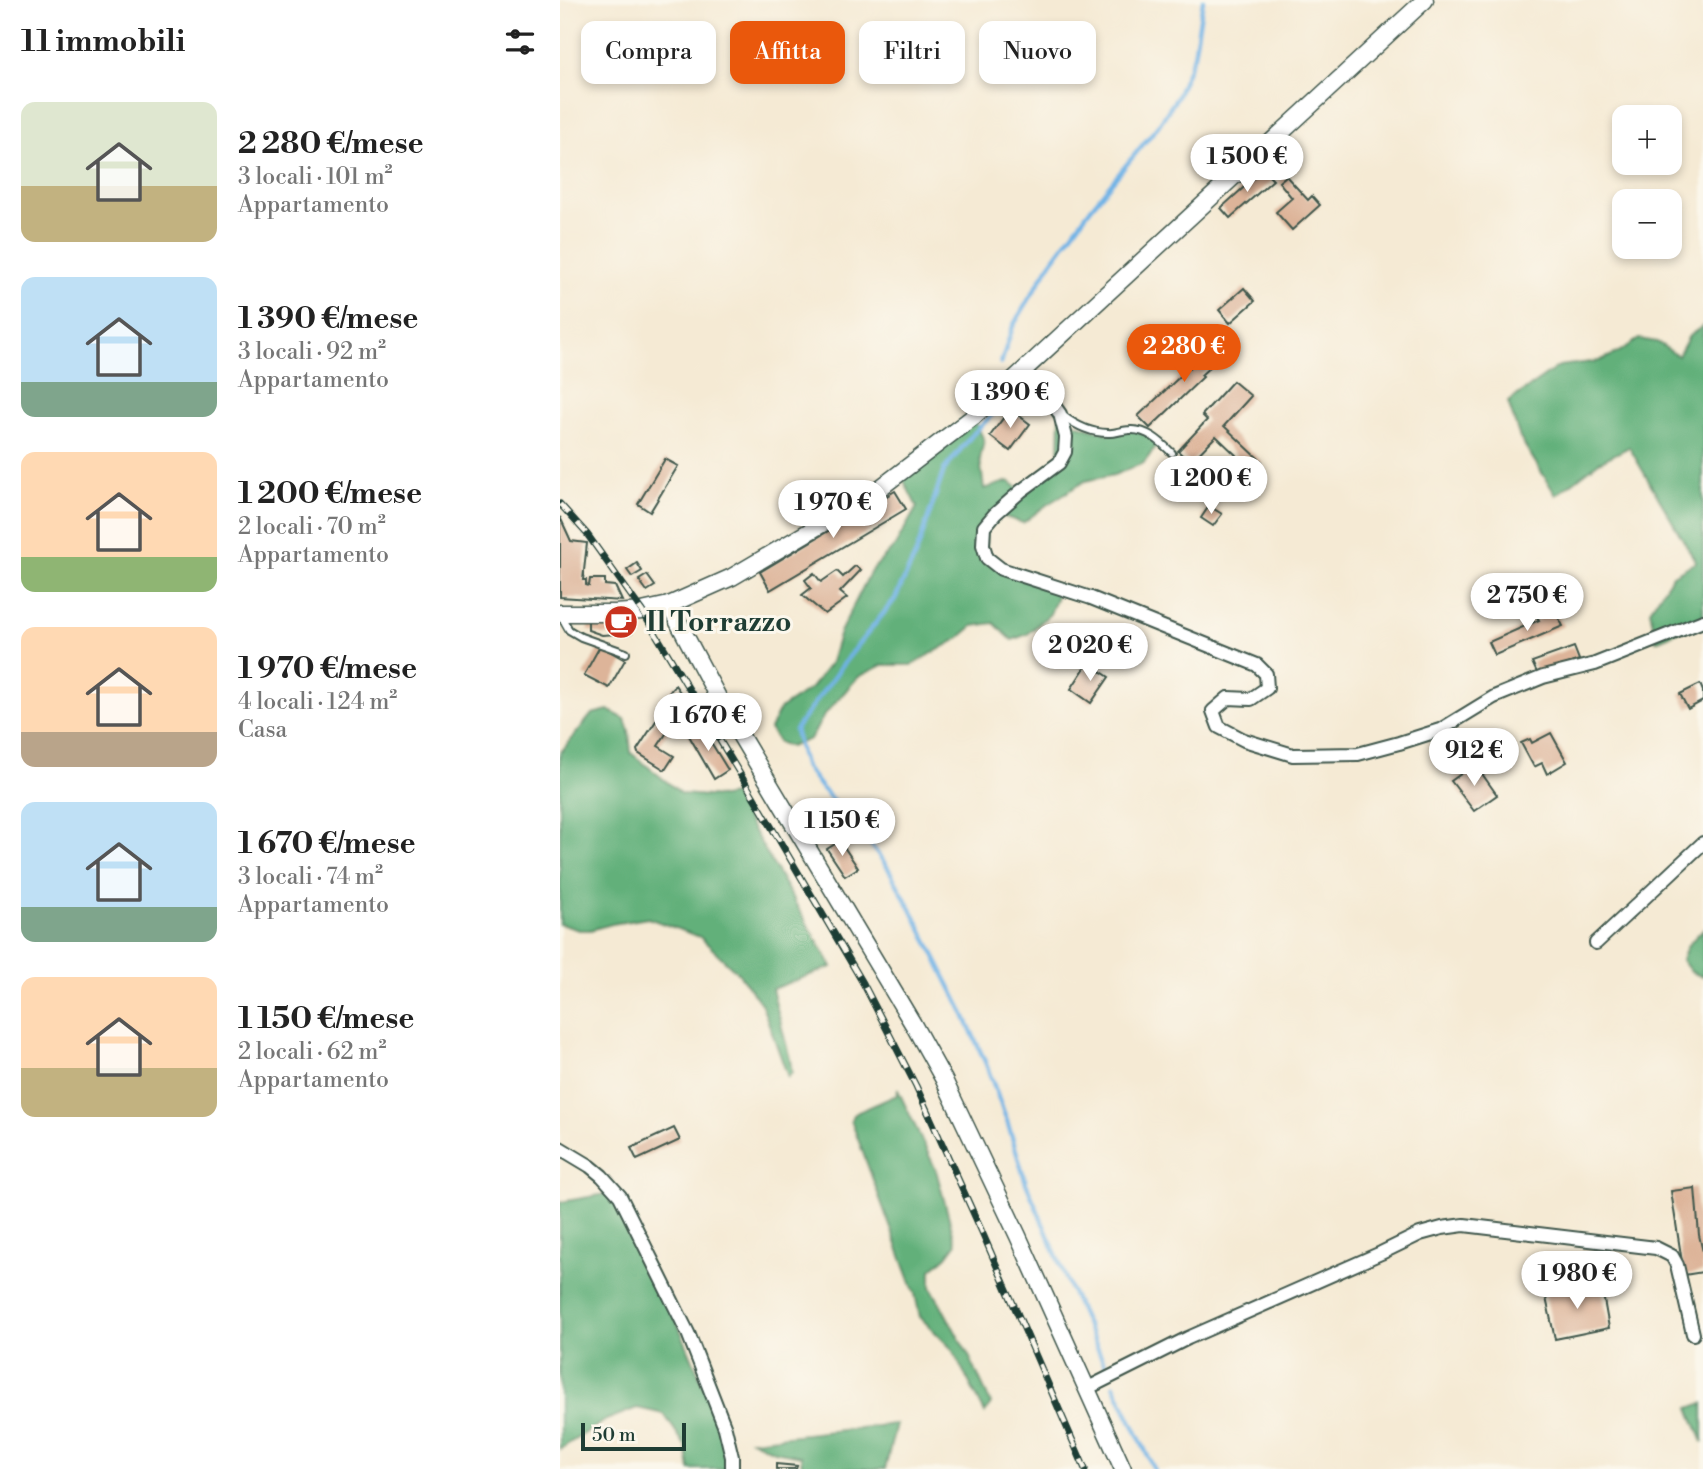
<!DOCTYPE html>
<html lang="it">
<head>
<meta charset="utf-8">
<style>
  body { margin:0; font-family:"Libre Bodoni",serif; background:#f6f6f6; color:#222; height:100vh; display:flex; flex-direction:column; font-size:26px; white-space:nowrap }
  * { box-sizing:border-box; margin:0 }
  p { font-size:23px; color:#767676 }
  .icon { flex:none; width:38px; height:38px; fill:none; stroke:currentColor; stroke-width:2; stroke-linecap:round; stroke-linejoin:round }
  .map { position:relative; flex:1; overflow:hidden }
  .sheet { display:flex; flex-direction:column; background:#fff; width:560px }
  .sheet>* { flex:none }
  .top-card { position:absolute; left:21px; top:21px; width:665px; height:63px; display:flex; gap:14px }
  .tools { position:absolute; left:1052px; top:105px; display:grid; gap:14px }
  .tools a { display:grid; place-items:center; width:70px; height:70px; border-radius:14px; background:#fff; box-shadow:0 4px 10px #0003; font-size:35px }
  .scale { position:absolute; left:21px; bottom:18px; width:105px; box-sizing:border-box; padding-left:7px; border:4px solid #1f3d34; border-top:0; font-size:19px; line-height:24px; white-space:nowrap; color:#1f3d34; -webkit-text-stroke:5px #fbf7ec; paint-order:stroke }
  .price { position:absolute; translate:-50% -60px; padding:0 16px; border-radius:24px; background:#fff; color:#222; font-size:23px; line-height:46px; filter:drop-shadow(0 2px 4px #0008) }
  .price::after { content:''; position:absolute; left:50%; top:42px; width:21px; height:16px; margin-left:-10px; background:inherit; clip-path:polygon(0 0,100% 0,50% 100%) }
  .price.current { background:#ea580c; color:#fff }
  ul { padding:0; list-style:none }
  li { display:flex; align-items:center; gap:21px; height:175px; padding:0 21px }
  li span { display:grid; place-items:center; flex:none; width:196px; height:140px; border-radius:14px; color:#555 }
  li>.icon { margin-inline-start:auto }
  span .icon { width:84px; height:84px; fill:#fffc; stroke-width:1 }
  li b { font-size:30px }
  h2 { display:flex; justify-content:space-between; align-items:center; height:84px; padding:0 21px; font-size:30px }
  .pill { padding:0 24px; border-radius:14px; background:#fff; box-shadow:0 4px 10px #0003; font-size:24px; line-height:63px }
  .pill.current { background:#ea580c; color:#fff }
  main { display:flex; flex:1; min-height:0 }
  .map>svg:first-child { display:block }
  .forest { fill:#62b07a; stroke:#407657; stroke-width:2 }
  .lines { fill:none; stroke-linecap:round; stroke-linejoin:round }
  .stream { stroke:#70b3e6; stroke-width:4.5 }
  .building { fill:#ddb499 }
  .service-casing { stroke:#3f574c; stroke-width:10 }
  .minor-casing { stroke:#3f574c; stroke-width:16 }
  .tertiary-casing { stroke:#3f574c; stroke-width:19 }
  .service { stroke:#fff; stroke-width:6 }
  .minor { stroke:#fff; stroke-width:12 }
  .tertiary { stroke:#fff; stroke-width:16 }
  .rail-casing { stroke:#1f3d34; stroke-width:7 }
  .rail { stroke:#fbf7ec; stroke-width:4.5; stroke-dasharray:13; stroke-linecap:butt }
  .labels { text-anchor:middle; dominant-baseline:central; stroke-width:6; stroke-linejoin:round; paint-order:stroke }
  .poi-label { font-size:28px; font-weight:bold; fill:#1f3d34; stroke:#fbf7ec; text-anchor:start }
</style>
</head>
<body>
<main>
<section class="sheet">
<h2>11 immobili<svg class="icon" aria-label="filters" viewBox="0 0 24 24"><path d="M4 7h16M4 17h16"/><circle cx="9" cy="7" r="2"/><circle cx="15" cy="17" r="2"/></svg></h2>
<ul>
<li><span style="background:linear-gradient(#dfe7d0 60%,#c2b280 0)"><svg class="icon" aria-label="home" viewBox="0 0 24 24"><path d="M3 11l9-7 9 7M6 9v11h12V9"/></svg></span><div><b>2 280 €/mese</b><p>3 locali · 101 m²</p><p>Appartamento</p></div></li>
<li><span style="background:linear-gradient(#bfe0f5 75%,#7fa58c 0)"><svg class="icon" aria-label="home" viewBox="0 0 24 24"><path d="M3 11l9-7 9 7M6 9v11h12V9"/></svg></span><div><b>1 390 €/mese</b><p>3 locali · 92 m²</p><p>Appartamento</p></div></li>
<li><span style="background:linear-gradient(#ffd9b3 75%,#8fb573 0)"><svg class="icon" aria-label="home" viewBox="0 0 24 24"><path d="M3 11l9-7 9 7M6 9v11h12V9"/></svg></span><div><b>1 200 €/mese</b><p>2 locali · 70 m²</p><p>Appartamento</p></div></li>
<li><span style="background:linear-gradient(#ffd9b3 75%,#b9a48a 0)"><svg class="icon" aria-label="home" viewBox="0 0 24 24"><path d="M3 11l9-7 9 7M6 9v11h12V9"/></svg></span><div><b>1 970 €/mese</b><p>4 locali · 124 m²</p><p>Casa</p></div></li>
<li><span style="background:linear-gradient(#bfe0f5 75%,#7fa58c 0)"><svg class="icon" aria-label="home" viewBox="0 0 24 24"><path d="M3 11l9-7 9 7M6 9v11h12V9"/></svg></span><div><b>1 670 €/mese</b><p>3 locali · 74 m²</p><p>Appartamento</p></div></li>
<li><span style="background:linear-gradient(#ffd9b3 65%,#c2b280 0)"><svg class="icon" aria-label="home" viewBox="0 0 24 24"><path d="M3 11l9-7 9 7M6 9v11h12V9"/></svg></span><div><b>1 150 €/mese</b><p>2 locali · 62 m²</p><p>Appartamento</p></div></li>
</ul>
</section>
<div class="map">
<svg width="1143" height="1469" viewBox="0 0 1143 1469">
  <rect width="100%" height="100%" fill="#fbf7ec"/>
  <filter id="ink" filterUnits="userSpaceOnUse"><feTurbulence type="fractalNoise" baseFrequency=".0143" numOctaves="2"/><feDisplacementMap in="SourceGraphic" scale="14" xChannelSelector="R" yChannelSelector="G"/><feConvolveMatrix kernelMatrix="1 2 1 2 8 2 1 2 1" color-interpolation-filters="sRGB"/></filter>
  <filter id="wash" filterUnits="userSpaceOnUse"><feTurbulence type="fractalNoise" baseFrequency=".00686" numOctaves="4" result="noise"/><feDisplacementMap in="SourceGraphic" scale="28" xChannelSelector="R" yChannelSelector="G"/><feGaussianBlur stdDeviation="1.57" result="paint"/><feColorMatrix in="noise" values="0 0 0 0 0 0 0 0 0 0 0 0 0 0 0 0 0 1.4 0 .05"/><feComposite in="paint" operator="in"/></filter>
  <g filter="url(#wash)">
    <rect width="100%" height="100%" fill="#f5ead4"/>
    <g class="forest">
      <path d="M1143,326v295l-47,20 -6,-31 23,-35 23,-13 -67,-115 -30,15 -43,33 -36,-57 -12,-36 51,-36 40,-5 18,-8 22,-14 18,3 21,14 11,-20z"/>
      <path d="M500,414l13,9 37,11 22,-5 28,12 -16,22 -30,12 -29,6 -37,23 -25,19 -27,-9 -11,12 2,32 73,30 -10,26 -22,20 -16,6 -18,-17 -21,3 -15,13 -47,26h-29l-24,12 -33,37 -15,25 -20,8 -12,-5 -8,-13 10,-20 31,-21 20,-26 9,-30 31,-61 24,-25 22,-39 -17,-34 73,-56 11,23 -4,19 4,30 25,-8 13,10 37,-28z"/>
      <path d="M48,710l17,9 4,12 2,22 51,41 40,3 11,-2 99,172 -60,22 18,70 2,14 -4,4 -26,-72 -23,-31 -39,-37 -52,-19 -36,6 -22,6h-11l-19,-6v-171l32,-39z"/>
      <path d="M1143,929v48l-12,-5 -9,-12 5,-14z"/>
      <path d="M338,1090l38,80 20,74 -9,12 -16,14v17l39,71 21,46 -6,9 -33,-64 -32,-32 -5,-23 -64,-174 3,-5 4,-3 39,-17z"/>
      <path d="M51,1193l27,47 31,63 50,120 9,40v6h-38l-4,-22 -22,-33 -27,-6 -31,12 -46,29v-247z"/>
      <path d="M1143,1403v39l-14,-34z"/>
      <path d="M336,1424l-11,45h-83l-1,-13 -27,-5 -23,-11z"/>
    </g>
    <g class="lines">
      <g class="stream">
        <path d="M441,363l12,-37 37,-62 41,-56 67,-82 19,-29 17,-42 9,-55"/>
        <path d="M446,401l-34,34 -28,35 -28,84 -21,45 -49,61 -51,70 9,35 18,24 34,35 32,44 24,43 48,95 26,58 21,57 19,62 47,112 33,72"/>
        <path d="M554,1385l40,84"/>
      </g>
    </g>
    <g id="blocks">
      <g class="building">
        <path d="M703,170l10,10 -43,38 -9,-10z"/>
        <path d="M726,176l22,24 4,-4 8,9 -28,25 -16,-18 16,-14 -13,-16z"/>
        <path d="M684,288l11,13 -25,22 -11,-13z"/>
        <path d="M662,337l10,10 -31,28 2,2 -53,51 -12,-12z"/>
        <path d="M673,381l18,15 -27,30 38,36 -16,23 -12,-10 -7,9 5,5 -6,8 -15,-10 25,-32 -20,-19 -26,27 -12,-12 29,-31 -5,-5z"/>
        <path d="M450,409l20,15 -20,27 -20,-15z"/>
        <path d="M105,459l13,7 -28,46 -12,-8z"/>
        <path d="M335,491l11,18 -136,81 -10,-18z"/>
        <path d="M649,506l13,8 -9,12 -12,-8z"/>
        <path d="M0,517l11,24 16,2 -4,37h3v5l3,1 1,-7h15v6l10,1 7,15 -62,-4z"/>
        <path d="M77,563l5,8 -10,6 -5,-7z"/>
        <path d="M295,566l6,4 -21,22 7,6 -22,16 -23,-19 9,-7 -6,-8 9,-7 7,9 16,-11 6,6z"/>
        <path d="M87,575l8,11 -8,5 -8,-11z"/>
        <path d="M994,609l9,17 -68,29 -6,-13 50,-22 -2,-3z"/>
        <path d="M70,617l2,16 -30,2 -14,-5v-10z"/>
        <path d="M40,646l25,14 -16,28 -25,-13z"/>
        <path d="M1014,647l5,13 -41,15 -6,-13z"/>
        <path d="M528,663l21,14 -18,26 -20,-14z"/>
        <path d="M1140,684l3,7v10l-15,8 -8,-15z"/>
        <path d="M115,685l12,17 -29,44 16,10 -9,14 -27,-17 -1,-3 30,-46 -4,-3z"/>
        <path d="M141,726l27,44 -14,9 -26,-45z"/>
        <path d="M991,733l16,29 -20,12 -5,-11 -8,4 -13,-24 9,-4 2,4z"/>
        <path d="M915,764l22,31 -23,16 -23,-30z"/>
        <path d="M280,841l18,27 -13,8 -18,-27z"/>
        <path d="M114,1128l6,12 -43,20 -6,-12z"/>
        <path d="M1135,1188l4,47 4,17v20l-19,3 -13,-84z"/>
        <path d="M1041,1283l8,45 -54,11 -10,-46z"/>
        <path d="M216,1464l21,2 -1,3h-20z"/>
      </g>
    </g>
  </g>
  <g filter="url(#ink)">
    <use href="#blocks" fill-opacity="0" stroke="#3f574c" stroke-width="2"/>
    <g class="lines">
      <g class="service-casing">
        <g id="service">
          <path d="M502,415c13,10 29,18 46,18 7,1 14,-3 22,-3 17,-1 30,11 42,23"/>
          <path d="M1,616l8,14 12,7 45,16"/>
        </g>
      </g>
      <g class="minor-casing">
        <g id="minor">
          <path d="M463,371l19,18 18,25 6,23 -1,15 -6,11 -38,28 -26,23 -11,13 -1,18 4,13 14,11 90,29 166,67 9,9 1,14 -16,11 -23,-1 -15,13 6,16 25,13 49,15 65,-1 41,-11 41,-13 54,-33 49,-20 52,-13 108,-43"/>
          <path d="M1036,943l107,-100"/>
          <path d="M0,1148l30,18 12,10 18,20 68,137 37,95 7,29v12"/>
          <path d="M526,1389l102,-51 193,-85 39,-19 22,-6 22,-3 192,23 16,8 5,9 16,69"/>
        </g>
      </g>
      <g class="tertiary-casing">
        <g id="tertiary">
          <path d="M109,605l52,98 192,321 31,56 74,156 105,233"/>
          <path d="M0,613h55l27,-2 27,-6 63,-28 139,-82 102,-78 452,-417"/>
        </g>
      </g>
      <use href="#service" class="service"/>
      <use href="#minor" class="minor"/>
      <use href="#tertiary" class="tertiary"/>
      <g class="rail-casing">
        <path id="rail" d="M0,504l27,30 55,77 116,193 105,179 53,103 66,146 103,237"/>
      </g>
      <use href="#rail" class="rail"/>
    </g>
  </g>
  <defs>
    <g id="cafe-disc" transform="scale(1.75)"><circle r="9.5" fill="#c8321e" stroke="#fbf7ec"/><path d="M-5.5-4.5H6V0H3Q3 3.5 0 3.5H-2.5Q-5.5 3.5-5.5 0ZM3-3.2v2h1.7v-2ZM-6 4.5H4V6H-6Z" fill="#fff"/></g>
  </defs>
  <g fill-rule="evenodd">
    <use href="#cafe-disc" x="61" y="622"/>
  </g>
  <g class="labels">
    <g class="poi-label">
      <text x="86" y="622">Il Torrazzo</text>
    </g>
  </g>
</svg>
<div class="tools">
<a>+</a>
<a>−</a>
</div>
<div class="scale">50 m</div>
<b class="price" style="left:687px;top:194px">1 500 €</b>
<b class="price current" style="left:624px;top:384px">2 280 €</b>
<b class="price" style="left:450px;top:430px">1 390 €</b>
<b class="price" style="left:651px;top:516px">1 200 €</b>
<b class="price" style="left:273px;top:540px">1 970 €</b>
<b class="price" style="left:967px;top:633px">2 750 €</b>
<b class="price" style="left:530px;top:683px">2 020 €</b>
<b class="price" style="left:148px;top:753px">1 670 €</b>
<b class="price" style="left:914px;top:788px">912 €</b>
<b class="price" style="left:282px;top:858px">1 150 €</b>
<b class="price" style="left:1017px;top:1311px">1 980 €</b>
<div class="top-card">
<a class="pill">Compra</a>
<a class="pill current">Affitta</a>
<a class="pill">Filtri</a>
<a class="pill">Nuovo</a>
</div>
</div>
</main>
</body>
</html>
